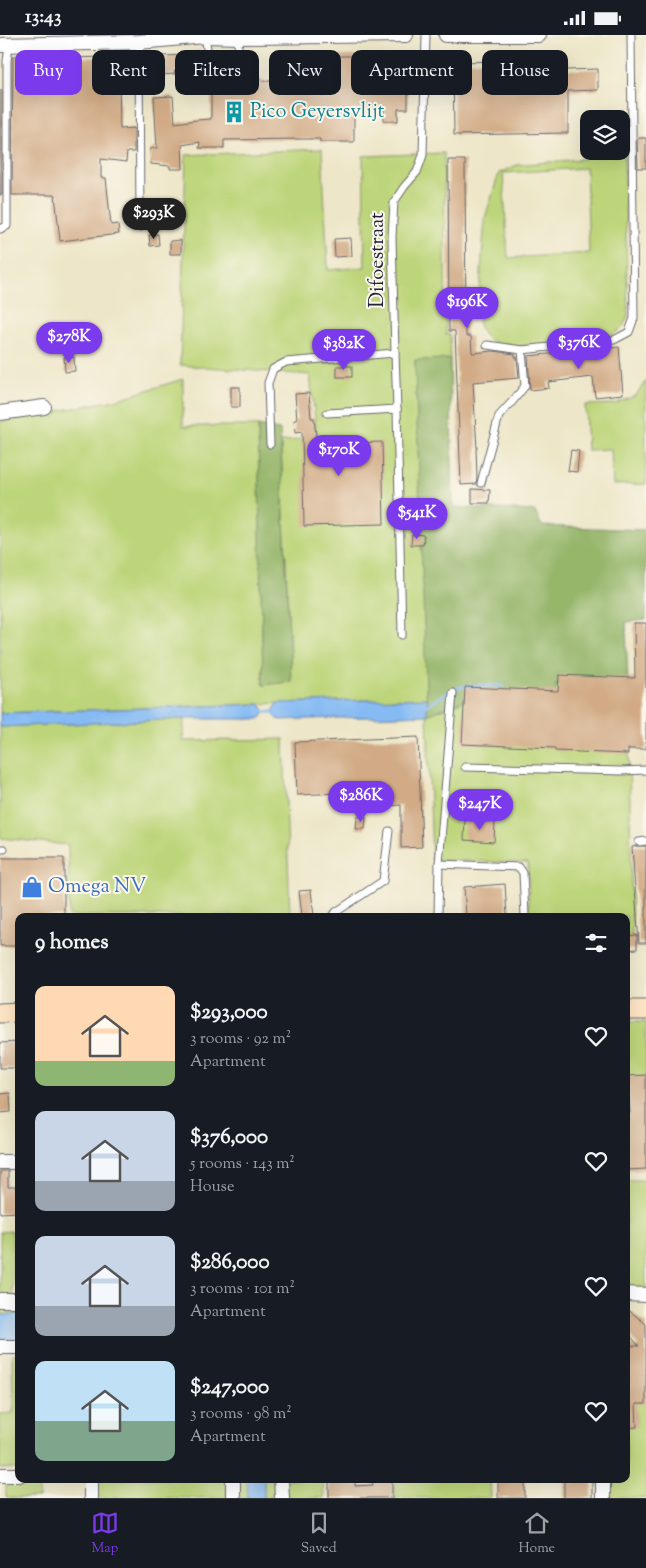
<!DOCTYPE html>
<html lang="en">
<head>
<meta charset="utf-8">
<style>
  body { margin:0; font-family:"Sorts Mill Goudy",serif; background:#20242c; color:#f1f3f6; height:100vh; display:flex; flex-direction:column; font-size:19px; white-space:nowrap }
  * { box-sizing:border-box; margin:0 }
  p { font-size:16px; color:#9ea1a6 }
  .icon { flex:none; width:28px; height:28px; fill:none; stroke:currentColor; stroke-width:2; stroke-linecap:round; stroke-linejoin:round }
  .map { position:relative; flex:1; overflow:hidden }
  .side { position:absolute; left:15px; top:878px; width:615px; height:570px; display:flex; flex-direction:column; background:#171b24; border-radius:10px; box-shadow:0 5px 20px #0002 }
  .side>* { flex:none }
  .top-card { position:absolute; left:15px; top:15px; width:616px; height:45px; display:flex; gap:10px }
  .tools { position:absolute; left:580px; top:75px; display:grid; gap:10px }
  .tools a { display:grid; place-items:center; width:50px; height:50px; border-radius:10px; background:#171b24; box-shadow:0 5px 20px #0002; font-size:25px }
  .price { position:absolute; translate:-50% -42px; padding:0 11px; border-radius:18px; background:#7c3aed; color:#fff; font-size:16px; line-height:32px; filter:drop-shadow(0 1px 2px #0008) }
  .price::after { content:''; position:absolute; left:50%; top:30px; width:15px; height:11px; margin-left:-8px; background:inherit; clip-path:polygon(0 0,100% 0,50% 100%) }
  .price.selected { background:#222; color:#fff }
  ul { padding:0; list-style:none }
  li { display:flex; align-items:center; gap:15px; height:125px; padding:0 20px }
  li span { display:grid; place-items:center; flex:none; width:140px; height:100px; border-radius:10px; color:#555 }
  li>.icon { margin-inline-start:auto }
  span .icon { width:60px; height:60px; fill:#fffc; stroke-width:1 }
  li b { font-size:21px }
  h2 { display:flex; justify-content:space-between; align-items:center; height:60px; padding:0 20px; font-size:21px }
  .chip { padding:0 18px; border-radius:10px; background:#171b24; box-shadow:0 5px 20px #0002; font-size:18px; line-height:45px }
  .chip.selected { background:#7c3aed; color:#fff }
  .status { display:flex; justify-content:space-between; align-items:center; height:35px; padding:0 25px; background:#171b24; direction:ltr }
  .status svg { height:14px; fill:currentColor }
  .tabs { display:flex; justify-content:space-around; align-items:center; height:70px; border-top:1px solid #363941; background:#171b24; font-size:14px; color:#9ea1a6 }
  .tabs a { display:grid; justify-items:center; gap:2px }
  .tabs .selected { color:#7c3aed }
  .map>svg:first-child { display:block }
  .green { fill:#bdd57a; stroke:#707c5a; fill-rule:evenodd }
  .forest { fill:#96b66a; stroke:#5c6c52 }
  .water { fill:#85baf3; stroke:#546e97 }
  .lines { fill:none; stroke-linecap:round; stroke-linejoin:round }
  .stream { stroke:#85baf3; stroke-width:3 }
  .building { fill:#d2ab86 }
  .lane-casing { stroke:#69676c; stroke-width:9 }
  .street-casing { stroke:#69676c; stroke-width:16 }
  .secondary-casing { stroke:#69676c; stroke-width:21 }
  .lane { stroke:#fff; stroke-width:7 }
  .street { stroke:#fff; stroke-width:14 }
  .secondary { stroke:#fee5c5; stroke-width:19 }
  .labels { text-anchor:middle; dominant-baseline:central; stroke-width:4; stroke-linejoin:round; paint-order:stroke }
  .culture-label { font-size:20px; fill:#0d838f; stroke:#fbf7ec; text-anchor:start }
  .street-label { font-size:20px; fill:#22223b; stroke:#fbf7ec }
  .shop-label { font-size:20px; fill:#366cbe; stroke:#fbf7ec; text-anchor:start }
</style>
</head>
<body>
<div class="status"><b>13:43</b><svg viewBox="0 0 49 12"><path d="M0 12V9h3v3zM5 12V6h3v6zM10 12V3h3v9zM15 12V0h3v12zM26 1h20v11H26zM47 4h2v5h-2z"/></svg></div>
<div class="map">
<svg width="646" height="1463" viewBox="0 0 646 1463">
  <rect width="100%" height="100%" fill="#fbf7ec"/>
  <filter id="ink" filterUnits="userSpaceOnUse"><feTurbulence type="fractalNoise" baseFrequency=".02" numOctaves="2"/><feDisplacementMap in="SourceGraphic" scale="10" xChannelSelector="R" yChannelSelector="G"/><feConvolveMatrix kernelMatrix="1 2 1 2 8 2 1 2 1" color-interpolation-filters="sRGB"/></filter>
  <filter id="wash" filterUnits="userSpaceOnUse"><feTurbulence type="fractalNoise" baseFrequency=".0096" numOctaves="4" result="noise"/><feDisplacementMap in="SourceGraphic" scale="20" xChannelSelector="R" yChannelSelector="G"/><feGaussianBlur stdDeviation="1.12" result="paint"/><feColorMatrix in="noise" values="0 0 0 0 0 0 0 0 0 0 0 0 0 0 0 0 0 1.4 0 .05"/><feComposite in="paint" operator="in"/></filter>
  <g filter="url(#wash)">
    <rect width="100%" height="100%" fill="#ede6c8"/>
    <g class="green">
      <path d="M322,114l6,121 37,-3 -2,-111 81,-3 2,181h4v25l-35,2 12,337 -427,15v-291l115,-22 68,-21v47h75l5,259 28,-4 -10,-239 36,-5 -7,-62 -130,-10 6,-210z"/>
      <path d="M624,120l4,160c-4,14 -10,16 -22,23 -26,2 -97,16 -118,1 -9,-7 -10,-17 -10,-28l7,-93 14,-45 18,-8zM586,133l3,85 -81,5 -5,-85z"/>
      <path d="M646,346v103l-33,1 -2,-36 -24,1 -2,-45 29,-1 21,-8z"/>
      <path d="M556,649l72,1 4,251h-6v-20h-97l-1,-53 -96,-3 -5,-145 36,-14 92,-8z"/>
      <path d="M184,684l-1,22 101,-2 6,177h-221l-1,-71 -68,-7v-111z"/>
      <path d="M626,987h20v56l-20,2z"/>
      <path d="M626,1145h20v109l-20,-1z"/>
      <path d="M12,1196l1,65h-13v-64z"/>
      <path d="M0,1270h19v9l-19,1z"/>
      <path d="M12,1319h7v115h-19v-55l13,-1z"/>
      <path d="M626,1341h20v122h-38v-19h18z"/>
      <path d="M6,1443l33,1v19h-33z"/>
      <rect x="94" y="1444" width="134" height="19"/>
      <path d="M236,1444h11l1,19h-12z"/>
      <rect x="264" y="1444" width="11" height="19"/>
      <path d="M285,1444h38l1,19h-38z"/>
      <path d="M394,1444h96l1,19h-97z"/>
    </g>
    <g class="forest">
      <path d="M450,324l3,148 82,4 7,15 104,4v90l-20,2 2,63 -72,-1 -1,9 -92,8 -36,14 -12,-355z"/>
      <path d="M258,391l22,4 11,252 -28,3z"/>
    </g>
    <g class="water">
      <path d="M427,663v17l-148,5 -5,-5v-6l4,-6z"/>
      <path d="M260,669l4,6 -1,6 -4,3h-75l-184,8v-14z"/>
      <path d="M19,1279v26h-19v-25z"/>
      <path d="M247,1444h17v19h-16z"/>
    </g>
    <g class="lines">
      <g class="stream">
        <path d="M424,672c8,-4 15,-10 24,-15 16,-9 37,-6 55,-6"/>
        <path d="M260,677h18"/>
      </g>
    </g>
    <g id="blocks">
      <g class="building">
        <path d="M201,16l1,11h-3v8l-25,1 1,3 -13,1v-19l26,-1v-3z"/>
        <path d="M49,20l1,27 24,-1 -1,-23 29,-1 1,19 16,-2 1,55 14,-1v24h-7l-1,10 -25,-3v19h5l5,47 7,-1 1,10 -59,7 -5,-46h-43l1,-139z"/>
        <path d="M331,21h25v4l40,-1v9h12v41h-10v12h-14v-12h-30v33h-34v-3h-18l-78,1v8h-25l1,-6 -18,3 1,24h-13v-3l-19,-2 -1,-15 7,-1 -3,-51 19,-1 2,27 22,-3 14,-1v-38l5,1 20,-3h26v2h20v-8h22v5h27z"/>
        <path d="M567,25v10l31,-1v21l-30,1v42l-114,2 -1,-73z"/>
        <rect x="0" y="55" width="2" height="105"/>
        <path d="M637,103h9v30h-8z"/>
        <path d="M448,125h17l1,176h5l1,17 22,-2 21,3v3h2l2,21 -46,4 4,67h-1l1,28 -1,7 -15,1 -6,-154h-6z"/>
        <path d="M158,199l1,11 -9,1 -1,-11z"/>
        <path d="M351,203l1,18 -17,1 -1,-18z"/>
        <path d="M181,205v14h-11v-13z"/>
        <path d="M619,312l4,47 -28,3 -2,-20 -45,5 1,6 -19,2 -2,-34z"/>
        <path d="M64,322h10l1,14 -10,1z"/>
        <rect x="337" y="331" width="15" height="11"/>
        <rect x="231" y="352" width="9" height="20"/>
        <path d="M309,358l2,25h3l3,26 65,-2 2,82 -80,2 -2,-94 -7,1 -1,-13h3l-2,-26z"/>
        <path d="M571,415l8,1 -2,21 -9,-1z"/>
        <path d="M472,454l18,1 -1,13h-17z"/>
        <path d="M412,499l12,1 -1,10h-12z"/>
        <path d="M634,588h12v126h-18v5l-73,-3v-3l-93,-4 3,-57 93,4 1,-16 76,3z"/>
        <path d="M418,702l4,110 -21,1v-43l-13,1v-6h-5v-9l-86,4 -2,-53z"/>
        <path d="M357,782h9l-1,12h-9z"/>
        <path d="M465,785l30,2 -1,20 -30,-2z"/>
        <path d="M636,811h10v97h-7l-7,-96z"/>
        <path d="M0,823h64v58h-45v30h-19z"/>
        <path d="M505,849l2,32h-41l-2,-29z"/>
        <path d="M311,855l3,26h-12l-3,-25z"/>
        <path d="M637,900v14l-11,1v-14z"/>
        <path d="M19,1007v26h-19v-25z"/>
        <path d="M646,1040v94l-19,1 -1,-57h4l-1,-18h-3v-19z"/>
        <path d="M10,1058l1,19 -11,1v-19z"/>
        <path d="M0,1136h8v16h11v25l-19,1z"/>
        <path d="M626,1273l20,16v80h-10l1,23 -11,1v-82h13l-13,-15z"/>
        <path d="M329,1444h26v7l18,-1 -1,-6h20v19h-63z"/>
        <rect x="498" y="1444" width="27" height="19"/>
        <rect x="564" y="1444" width="28" height="19"/>
      </g>
    </g>
  </g>
  <g filter="url(#ink)">
    <use href="#blocks" fill-opacity="0" stroke="#69676c" stroke-width="1"/>
    <g class="lines">
      <g class="lane-casing">
        <g id="lane">
          <path d="M205,1l6,38 4,3 18,-2 3,-2 3,-36"/>
          <path d="M139,7l1,185"/>
          <path d="M0,194l7,-3v-165l2,-16"/>
          <path d="M487,310l35,5 92,-10 15,-8 5,-14 -3,-283"/>
          <path d="M397,374l5,226"/>
          <path d="M327,378l70,-4 -2,-56"/>
          <path d="M270,409l-2,-61 5,-14 13,-7 109,-9 -3,-116 2,-35 10,-15 13,-15 6,-17 3,-120"/>
          <path d="M481,448l18,-67 13,-14 13,-16 -3,-36"/>
          <path d="M465,732l156,4 25,-1"/>
          <path d="M639,807l7,-1"/>
          <path d="M0,814h4"/>
          <path d="M439,829l14,-171"/>
          <path d="M333,881l3,-4 47,-31 6,-50"/>
          <path d="M438,881l1,-52 80,3 4,6 2,43"/>
        </g>
      </g>
      <g class="street-casing">
        <g id="street">
          <path d="M446,0h93"/>
          <path d="M0,10l139,-3 66,-6 34,1 167,-2"/>
          <path d="M0,378l44,-6"/>
          <path d="M0,1127h19"/>
          <path d="M626,1259l20,1"/>
          <path d="M0,1265h19"/>
          <path d="M0,1312h19"/>
          <path d="M0,1440h19"/>
          <path d="M91,1444v19"/>
          <path d="M281,1444l1,19"/>
          <path d="M603,1444v19"/>
          <path d="M233,1463v-19"/>
        </g>
      </g>
      <g class="secondary-casing">
        <g id="secondary">
          <path d="M626,975h20"/>
          <path d="M0,978l19,-1"/>
        </g>
      </g>
      <use href="#lane" class="lane"/>
      <use href="#street" class="street"/>
      <use href="#secondary" class="secondary"/>
    </g>
  </g>
  <defs>
    <g id="building-bare" transform="scale(1.725)"><path d="M-4-6H4V6H1V3H-1V6H-4ZM-2.5-4.3h1.7v1.8h-1.7ZM.8-4.3h1.7v1.8H.8ZM-2.5-1h1.7V.8h-1.7ZM.8-1h1.7V.8H.8Z" fill="#0f9aa8" stroke="#fbf7ec" stroke-width="2.5" paint-order="stroke"/></g>
    <g id="shop-bare" transform="scale(1.725)"><path d="M-5-2.5h2.3a2.7 3.5 0 0 1 5.4 0H5L5.5 6h-11ZM-1.5-2.5h3a1.5 2.3 0 0 0-3 0Z" fill="#3f7fe0" stroke="#fbf7ec" stroke-width="2.5" paint-order="stroke"/></g>
  </defs>
  <g fill-rule="evenodd">
    <use href="#building-bare" x="234" y="77"/>
    <use href="#shop-bare" x="32" y="852"/>
  </g>
  <g class="labels">
    <g class="culture-label">
      <text x="250" y="77">Pico Geyersvlijt</text>
    </g>
    <g class="street-label">
      <text transform="translate(378 225) rotate(-90)">Difoestraat</text>
    </g>
    <g class="shop-label">
      <text x="48" y="852">Omega NV</text>
    </g>
  </g>
</svg>
<div class="tools">
<a><svg class="icon" aria-label="layers" viewBox="0 0 24 24"><path d="M12 4l9 5-9 5-9-5zM3 14l9 5 9-5"/></svg></a>
</div>
<b class="price selected" style="left:154px;top:205px">$293K</b>
<b class="price" style="left:467px;top:294px">$196K</b>
<b class="price" style="left:69px;top:329px">$278K</b>
<b class="price" style="left:579px;top:335px">$376K</b>
<b class="price" style="left:344px;top:336px">$382K</b>
<b class="price" style="left:339px;top:442px">$170K</b>
<b class="price" style="left:417px;top:505px">$541K</b>
<b class="price" style="left:361px;top:788px">$286K</b>
<b class="price" style="left:480px;top:796px">$247K</b>
<div class="top-card">
<a class="chip selected">Buy</a>
<a class="chip">Rent</a>
<a class="chip">Filters</a>
<a class="chip">New</a>
<a class="chip">Apartment</a>
<a class="chip">House</a>
</div>
<section class="side">
<h2>9 homes<svg class="icon" aria-label="filters" viewBox="0 0 24 24"><path d="M4 7h16M4 17h16"/><circle cx="9" cy="7" r="2"/><circle cx="15" cy="17" r="2"/></svg></h2>
<ul>
<li><span style="background:linear-gradient(#ffd9b3 75%,#8fb573 0)"><svg class="icon" aria-label="home" viewBox="0 0 24 24"><path d="M3 11l9-7 9 7M6 9v11h12V9"/></svg></span><div><b>$293,000</b><p>3 rooms · 92 m²</p><p>Apartment</p></div><svg class="icon" aria-label="heart" viewBox="0 0 24 24"><path d="M12 20l-8-8c-3-5 5-10 8-4 3-6 11-1 8 4z"/></svg></li>
<li><span style="background:linear-gradient(#c9d6e8 70%,#9aa5b1 0)"><svg class="icon" aria-label="home" viewBox="0 0 24 24"><path d="M3 11l9-7 9 7M6 9v11h12V9"/></svg></span><div><b>$376,000</b><p>5 rooms · 143 m²</p><p>House</p></div><svg class="icon" aria-label="heart" viewBox="0 0 24 24"><path d="M12 20l-8-8c-3-5 5-10 8-4 3-6 11-1 8 4z"/></svg></li>
<li><span style="background:linear-gradient(#c9d6e8 70%,#9aa5b1 0)"><svg class="icon" aria-label="home" viewBox="0 0 24 24"><path d="M3 11l9-7 9 7M6 9v11h12V9"/></svg></span><div><b>$286,000</b><p>3 rooms · 101 m²</p><p>Apartment</p></div><svg class="icon" aria-label="heart" viewBox="0 0 24 24"><path d="M12 20l-8-8c-3-5 5-10 8-4 3-6 11-1 8 4z"/></svg></li>
<li><span style="background:linear-gradient(#bfe0f5 60%,#7fa58c 0)"><svg class="icon" aria-label="home" viewBox="0 0 24 24"><path d="M3 11l9-7 9 7M6 9v11h12V9"/></svg></span><div><b>$247,000</b><p>3 rooms · 98 m²</p><p>Apartment</p></div><svg class="icon" aria-label="heart" viewBox="0 0 24 24"><path d="M12 20l-8-8c-3-5 5-10 8-4 3-6 11-1 8 4z"/></svg></li>
</ul>
</section>
</div>
<nav class="tabs">
<a class="selected"><svg class="icon" aria-label="map" viewBox="0 0 24 24"><path d="M3 6l6-2 6 2 6-2v14l-6 2-6-2-6 2zM9 4v14M15 6v14"/></svg>Map</a>
<a><svg class="icon" aria-label="saved" viewBox="0 0 24 24"><path d="M7 4h10v16l-5-4-5 4z"/></svg>Saved</a>
<a><svg class="icon" aria-label="home" viewBox="0 0 24 24"><path d="M3 11l9-7 9 7M6 9v11h12V9"/></svg>Home</a>
</nav>
</body>
</html>
